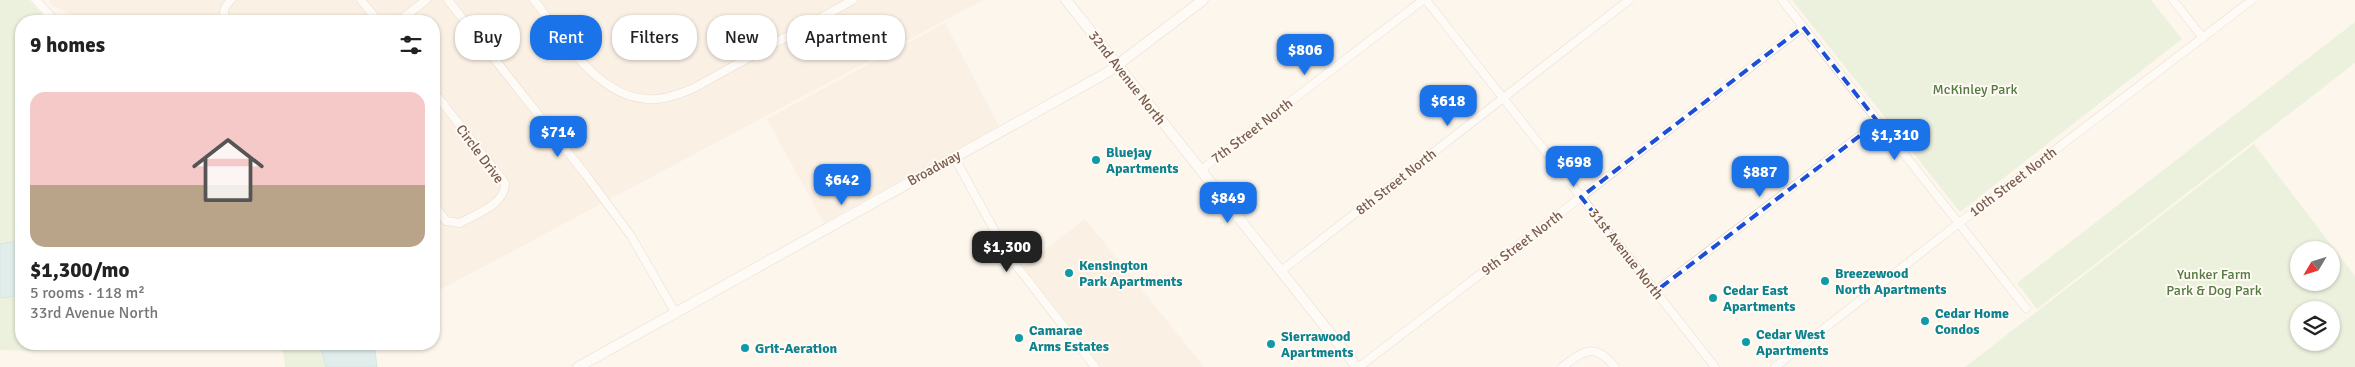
<!DOCTYPE html>
<html lang="en">
<head>
<meta charset="utf-8">
<style>
  body { margin:0; font-family:Signika,sans-serif; background:#f2f2f2; color:#222; height:100vh; display:flex; flex-direction:column; font-size:19px; white-space:nowrap }
  * { box-sizing:border-box; margin:0 }
  p { font-size:16px; color:#767676 }
  .icon { flex:none; width:28px; height:28px; fill:none; stroke:currentColor; stroke-width:2; stroke-linecap:round; stroke-linejoin:round }
  .map { position:relative; flex:1; overflow:hidden }
  .panel { position:absolute; left:15px; top:15px; width:425px; height:335px; display:flex; flex-direction:column; background:#fff; border-radius:20px; box-shadow:0 1px 4px #0004 }
  .panel>* { flex:none }
  .top-card { position:absolute; left:455px; top:15px; width:475px; height:45px; display:flex; gap:10px }
  .needle { width:32px; rotate:232deg }
  .fabs { position:absolute; left:2290px; top:241px; display:grid; gap:10px }
  .fabs a { display:grid; place-items:center; width:50px; height:50px; border-radius:50%; background:#fff; box-shadow:0 1px 4px #0004; font-size:25px }
  .price { position:absolute; translate:-50% -42px; padding:0 11px; border-radius:10px; background:#1a73e8; color:#fff; font-size:16px; line-height:32px; filter:drop-shadow(0 1px 2px #0008) }
  .price::after { content:''; position:absolute; left:50%; top:30px; width:15px; height:11px; margin-left:-8px; background:inherit; clip-path:polygon(0 0,100% 0,50% 100%) }
  .price.on { background:#222; color:#fff }
  ul { padding:0; list-style:none }
  li { display:grid; align-content:center; gap:10px; height:265px; padding:0 15px }
  li span { display:grid; place-items:center; height:155px; border-radius:15px; color:#555 }
  li>.icon { margin-inline-start:auto }
  span .icon { width:90px; height:90px; fill:#fffc; stroke-width:1 }
  li b { font-size:21px }
  h2 { display:flex; justify-content:space-between; align-items:center; height:60px; padding:0 15px; font-size:21px }
  .chip { padding:0 18px; border-radius:20px; background:#fff; box-shadow:0 1px 4px #0004; font-size:18px; line-height:45px }
  .chip.on { background:#1a73e8; color:#fff }
  .map>svg:first-child { display:block }
  .residential { fill:#f5e8da }
  .green { fill:#d8ecc9; fill-rule:evenodd }
  .water { fill:#bfe3e8; stroke:#a5d3da }
  .lines { fill:none; stroke-linecap:round; stroke-linejoin:round }
  .minor-casing { stroke:#d1beb0; stroke-width:9 }
  .tertiary-casing { stroke:#d1beb0; stroke-width:11 }
  .minor { stroke:#fff; stroke-width:8 }
  .tertiary { stroke:#fff; stroke-width:10 }
  .marked { fill:none; stroke:#1d4ed8; stroke-width:4; stroke-dasharray:10 6; stroke-linejoin:round }
  .culture-dot { fill:#0f9aa8; stroke:#fffaf3; stroke-width:2 }
  .labels { text-anchor:middle; dominant-baseline:central; stroke-width:4; stroke-linejoin:round; paint-order:stroke }
  .street-label { font-size:14px; fill:#7a5c4d; stroke:#fffaf3 }
  .park-label { font-size:14px; fill:#537a41; stroke:#fffaf3 }
  .culture-label { font-size:14px; font-weight:bold; fill:#0d838f; stroke:#fffaf3; text-anchor:start }
</style>
</head>
<body>
<div class="map">
<svg width="2355" height="367" viewBox="0 0 2355 367">
  <rect width="100%" height="100%" fill="#fdf6ec"/>
  <g class="residential">
    <path d="M49,0h934l-549,293v-272h-349l-33,-16z"/>
    <path d="M945,23l54,103 -175,97 -57,-104z"/>
    <path d="M1085,219l90,112 29,36h-103l-78,-100z"/>
  </g>
  <g class="green">
    <path d="M0,0h29l19,21h-27v219l-21,4z"/>
    <path d="M1792,0h359l31,39 -222,173z"/>
    <path d="M2355,22v41l-318,246 -20,-26z"/>
    <path d="M2254,144l101,132v91h-390zM2299,250h32v32h-32zM2299,310h32v32h-32z"/>
    <path d="M21,295v49h33l-17,7 -37,-1v-52z"/>
    <path d="M282,344h38l6,23h-41z"/>
  </g>
  <g class="water">
    <path d="M21,240v55l-21,3v-54z"/>
    <path d="M320,344h54l3,23h-51z"/>
  </g>
  <g class="lines">
    <g class="minor-casing">
      <g id="minor">
        <path d="M36,0l19,21"/>
        <path d="M361,0l17,21"/>
        <path d="M448,0l138,175 45,61 44,76"/>
        <path d="M534,0c31,39 65,103 123,99 13,-1 25,-6 37,-11l159,-88"/>
        <path d="M1426,0l289,367"/>
        <path d="M1782,0l244,308"/>
        <path d="M2173,0l30,38"/>
        <path d="M226,21c-4,-9 -2,-14 5,-21"/>
        <path d="M399,21l27,-21"/>
        <path d="M434,92l71,91c1,21 -29,31 -45,40l-14,-2 -12,-16"/>
        <path d="M954,157l54,98 87,112"/>
        <path d="M1201,170l222,-170"/>
        <path d="M1281,271l348,-271"/>
        <path d="M1656,291l222,-169"/>
        <path d="M1359,367l444,-340"/>
        <path d="M1562,367c23,-17 33,-25 53,0"/>
        <path d="M1775,367l184,-144 293,-223"/>
      </g>
    </g>
    <g class="tertiary-casing">
      <g id="tertiary">
        <path d="M1066,0l291,367"/>
        <path d="M578,367l530,-295 95,-72"/>
      </g>
    </g>
    <use href="#minor" class="minor"/>
    <use href="#tertiary" class="tertiary"/>
  </g>
  <path d="M0 0H2355V367H0ZM1803,27l75,95 -222,169 -75,-94z" fill="#fdf6ec" fill-opacity=".55" fill-rule="evenodd"/>
  <path class="marked" d="M1803,27l75,95 -222,169 -75,-94z"/>
  <g class="culture-dot">
    <circle cx="1096" cy="160" r="5"/>
    <circle cx="1069" cy="273" r="5"/>
    <circle cx="1825" cy="281" r="5"/>
    <circle cx="1713" cy="298" r="5"/>
    <circle cx="1925" cy="321" r="5"/>
    <circle cx="1019" cy="338" r="5"/>
    <circle cx="1746" cy="342" r="5"/>
    <circle cx="1271" cy="344" r="5"/>
    <circle cx="745" cy="348" r="5"/>
  </g>
  <g class="labels">
    <g class="street-label">
      <text transform="translate(1127 78) rotate(52)">32nd Avenue North</text>
      <text transform="translate(1252 131) rotate(-37)">7th Street North</text>
      <text transform="translate(480 154) rotate(53)">Circle Drive</text>
      <text transform="translate(934 168) rotate(-29)">Broadway</text>
      <text transform="translate(1396 182) rotate(-38)">8th Street North</text>
      <text transform="translate(2013 182) rotate(-37)">10th Street North</text>
      <text transform="translate(1522 243) rotate(-37)">9th Street North</text>
      <text transform="translate(1626 254) rotate(52)">31st Avenue North</text>
    </g>
    <g class="park-label">
      <text x="1975" y="89">McKinley Park</text>
      <text x="2214" y="274">Yunker Farm<tspan x="2214" dy="16">Park &amp; Dog Park</tspan></text>
    </g>
    <g class="culture-label">
      <text x="1106" y="152">Bluejay<tspan x="1106" dy="16">Apartments</tspan></text>
      <text x="1079" y="265">Kensington<tspan x="1079" dy="16">Park Apartments</tspan></text>
      <text x="1835" y="273">Breezewood<tspan x="1835" dy="16">North Apartments</tspan></text>
      <text x="1723" y="290">Cedar East<tspan x="1723" dy="16">Apartments</tspan></text>
      <text x="1935" y="313">Cedar Home<tspan x="1935" dy="16">Condos</tspan></text>
      <text x="1029" y="330">Camarae<tspan x="1029" dy="16">Arms Estates</tspan></text>
      <text x="1756" y="334">Cedar West<tspan x="1756" dy="16">Apartments</tspan></text>
      <text x="1281" y="336">Sierrawood<tspan x="1281" dy="16">Apartments</tspan></text>
      <text x="755" y="348">Grit-Aeration</text>
    </g>
  </g>
</svg>
<div class="fabs">
<a><svg class="needle" viewBox="-14 -14 28 28"><path d="M0-13l5 13h-10z" fill="#e53935"/><path d="M0 13l5-13h-10z" fill="#767676"/></svg></a>
<a><svg class="icon" aria-label="layers" viewBox="0 0 24 24"><path d="M12 4l9 5-9 5-9-5zM3 14l9 5 9-5"/></svg></a>
</div>
<b class="price" style="left:1305px;top:76px">$806</b>
<b class="price" style="left:1448px;top:127px">$618</b>
<b class="price" style="left:558px;top:158px">$714</b>
<b class="price" style="left:1895px;top:161px">$1,310</b>
<b class="price" style="left:1574px;top:188px">$698</b>
<b class="price" style="left:1760px;top:198px">$887</b>
<b class="price" style="left:842px;top:206px">$642</b>
<b class="price" style="left:1228px;top:224px">$849</b>
<b class="price on" style="left:1007px;top:273px">$1,300</b>
<div class="top-card">
<a class="chip">Buy</a>
<a class="chip on">Rent</a>
<a class="chip">Filters</a>
<a class="chip">New</a>
<a class="chip">Apartment</a>
</div>
<section class="panel">
<h2>9 homes<svg class="icon" aria-label="filters" viewBox="0 0 24 24"><path d="M4 7h16M4 17h16"/><circle cx="9" cy="7" r="2"/><circle cx="15" cy="17" r="2"/></svg></h2>
<ul>
<li><span style="background:linear-gradient(#f6c9c9 60%,#b9a48a 0)"><svg class="icon" aria-label="home" viewBox="0 0 24 24"><path d="M3 11l9-7 9 7M6 9v11h12V9"/></svg></span><div><b>$1,300/mo</b><p>5 rooms · 118 m²</p><p>33rd Avenue North</p></div></li>
</ul>
</section>
</div>
</body>
</html>
